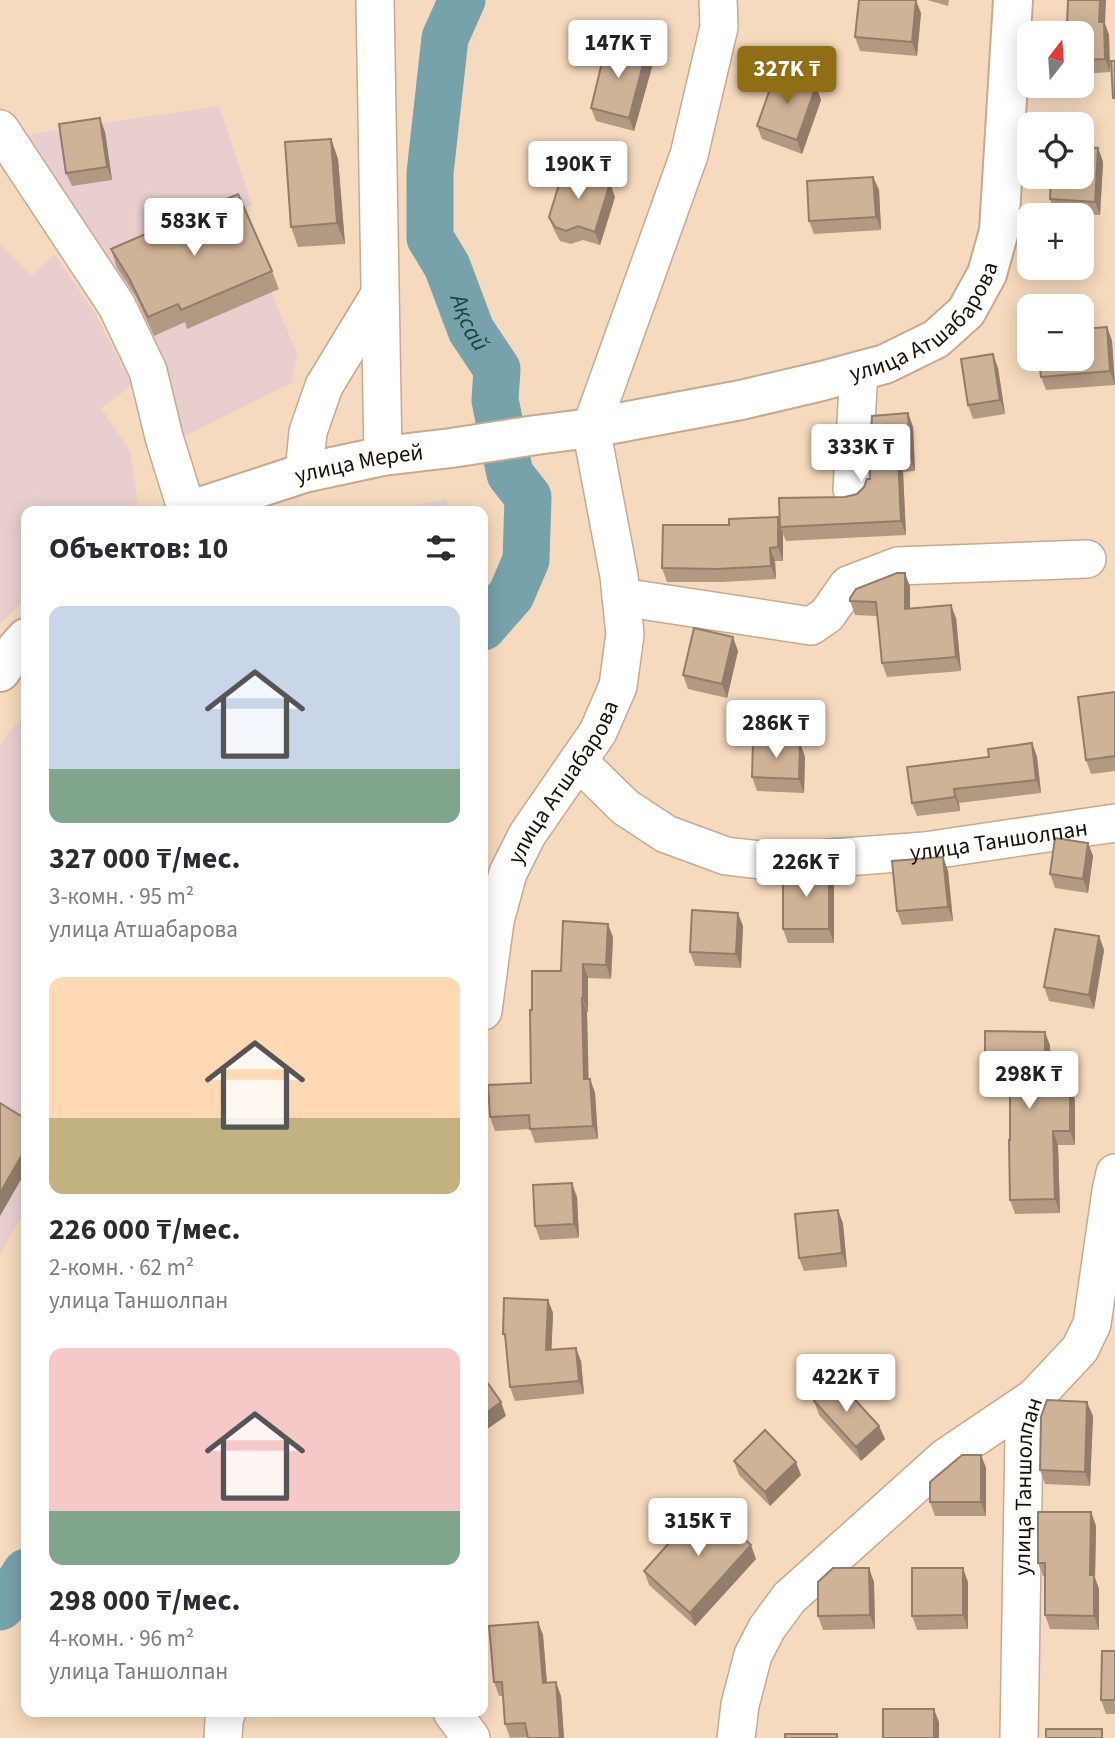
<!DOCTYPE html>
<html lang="ru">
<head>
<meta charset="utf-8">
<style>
  body { margin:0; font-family:"Source Sans 3",sans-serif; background:#f7f7f7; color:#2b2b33; height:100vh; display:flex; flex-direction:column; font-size:26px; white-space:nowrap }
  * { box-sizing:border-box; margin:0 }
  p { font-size:23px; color:#7c7c81 }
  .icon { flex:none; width:38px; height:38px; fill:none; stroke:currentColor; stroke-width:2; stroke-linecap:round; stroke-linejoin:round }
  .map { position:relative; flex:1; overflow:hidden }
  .sheet { position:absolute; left:21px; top:506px; width:467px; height:1211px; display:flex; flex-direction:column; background:#fff; border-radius:14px; box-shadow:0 4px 18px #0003 }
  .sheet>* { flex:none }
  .needle { width:46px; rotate:17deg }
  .fabs { position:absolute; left:1017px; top:21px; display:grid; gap:14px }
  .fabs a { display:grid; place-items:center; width:77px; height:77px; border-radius:14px; background:#fff; box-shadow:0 4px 18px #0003; font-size:35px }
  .price { position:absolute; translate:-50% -60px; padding:0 16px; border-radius:7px; background:#fff; color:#222; font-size:23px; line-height:46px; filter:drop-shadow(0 2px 4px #0008) }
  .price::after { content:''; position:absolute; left:50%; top:42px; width:21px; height:16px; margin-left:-10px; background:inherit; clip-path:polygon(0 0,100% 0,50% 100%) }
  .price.active { background:#906e13; color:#fff }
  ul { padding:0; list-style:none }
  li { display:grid; align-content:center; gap:14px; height:371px; padding:0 28px }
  li span { display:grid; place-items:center; height:217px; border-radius:14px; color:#555 }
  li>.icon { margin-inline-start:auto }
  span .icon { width:126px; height:126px; fill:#fffc; stroke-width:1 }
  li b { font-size:30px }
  h2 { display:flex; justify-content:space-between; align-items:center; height:84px; padding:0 28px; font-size:30px }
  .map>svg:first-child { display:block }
  .industrial { fill:#e9cece }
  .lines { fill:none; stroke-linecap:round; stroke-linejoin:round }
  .river { stroke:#76a2ab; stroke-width:47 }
  .minor-casing { stroke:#c6aa8f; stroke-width:40 }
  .major-casing { stroke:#c6aa8f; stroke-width:42 }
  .minor { stroke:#fff; stroke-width:37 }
  .major { stroke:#fff; stroke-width:38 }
  .wall { fill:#b29a82 }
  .shaded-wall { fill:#917d6a }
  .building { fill:#cfb397; stroke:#917d6a; stroke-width:2 }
  .labels { text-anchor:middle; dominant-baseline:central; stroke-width:7; stroke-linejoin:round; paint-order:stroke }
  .street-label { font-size:23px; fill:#1a1107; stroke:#f6dabd }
  .water-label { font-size:24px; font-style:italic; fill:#19434a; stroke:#f6dabd }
</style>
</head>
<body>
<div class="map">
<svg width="1115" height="1738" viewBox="0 0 1115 1738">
  <rect width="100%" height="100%" fill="#f6dabd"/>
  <g class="industrial">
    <path d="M219,106l33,99 -14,6 59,143 -5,29 -111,55 -158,-303z"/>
    <path d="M0,244l31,32 24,-21 38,55 40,75 -32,23 29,43 8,51 -12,9h-100v86l-26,28z"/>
    <path d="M447,499l-1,12h-59z"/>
    <path d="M26,714v493l-26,48v-508l7,-12z"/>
  </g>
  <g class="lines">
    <g class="river">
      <path id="s1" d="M462,0l-17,38 -15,135v65l17,28 24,64 26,39 -2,31 15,74 18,23 -2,63 -15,35 -28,32"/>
      <path d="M0,1607l8,-7 18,-28"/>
    </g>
    <g class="minor-casing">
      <g id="minor">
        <path d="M375,0l8,456"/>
        <path d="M0,129l117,177 31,65 16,66 23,74"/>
        <path d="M304,473l4,-41 16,-46 56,-92"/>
        <path d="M852,489l7,-118"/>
        <path d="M621,597l190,29 16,-11 21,-30 50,-19 189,-7"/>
        <path id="s2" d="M578,761l47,46 41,27 60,22 51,6 148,-11 190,-28"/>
        <path id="s3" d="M483,1011l12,-90 13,-48 19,-38 71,-103 20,-46 7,-52 -6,-58 -28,-148 98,-273 30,-128 -1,-27"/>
        <path d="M452,1712l19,26"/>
        <path d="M223,1738l1,-18 3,-8"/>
        <path d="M736,1738l4,-33 13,-50 14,-27 22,-30 157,-141 89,-60"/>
        <path id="s4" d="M1019,1738l5,-306 11,-35 45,-48 12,-25 19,-133 4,-18"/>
      </g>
    </g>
    <g class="major-casing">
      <g id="major">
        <path id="s5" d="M188,511l116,-38 79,-17 68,-8 85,-13 55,-7 150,-28 81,-19 63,-17 51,-25 30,-27 21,-38 12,-43 14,-231"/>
        <path d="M0,672l17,-24 9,-10"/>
      </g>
    </g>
    <use href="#minor" class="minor"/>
    <use href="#major" class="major"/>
  </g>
  <g class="wall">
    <path d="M927,0h22l-1,6z"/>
    <path d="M921,13l-4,43 -57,-5 -5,-14z"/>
    <path d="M1067,23l38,1 4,11 1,37 -28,2v-41z"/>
    <path d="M646,53l6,14 -18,64 -38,-10 -5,-13z"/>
    <path d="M816,86l5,14 -19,54 -40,-15 -5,-13z"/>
    <path d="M105,132l7,48 -40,6 -6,-13z"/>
    <path d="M331,139l7,20 7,85 -47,3 -7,-20z"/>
    <path d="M1082,147l16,1 5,14 -3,53 -31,-1 1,1h-41v40h-2l-5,-14 -2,-32 33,-1 -3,-9 1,-22h31z"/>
    <path d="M873,177l6,13 2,40 -67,4 -5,-13z"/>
    <path d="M615,197l-15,48 -17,-5 -12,4 -11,-3 -6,-11 -5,-13z"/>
    <path d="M111,249l161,22 7,18 -92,40 -2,-7 -31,14 -18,-39 -19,-29z"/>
    <path d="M1107,327l5,14 3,44 -69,5 -5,-13z"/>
    <path d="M998,368l7,46 -32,5 -5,-14z"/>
    <path d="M908,413l5,14 2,44 -12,1 3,63 -120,6 -3,-7v27h-8l1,18 -54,3h-55l-5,-14 118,-44 65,-27 12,-3 7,-7 6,-8z"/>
    <path d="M905,573l5,14v21l46,10 5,53 -74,6 -5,-14 -5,-47 -22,-1 -5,-14z"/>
    <path d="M738,651l-11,47 -39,-9 -5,-14z"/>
    <path d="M1115,692v79l-24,3 -5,-14z"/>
    <path d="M800,743l5,14 -1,36 -47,-2 -5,-14z"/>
    <path d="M1032,743l5,14 4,36 -82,10 1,8 -43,5 -5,-13 77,-46z"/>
    <path d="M1088,843l5,13 -5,37 -33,-5 -5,-14z"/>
    <path d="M943,857l5,14 5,50 -51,4 -5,-14z"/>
    <path d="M829,869l5,14v60h-46l-5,-14z"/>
    <path d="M743,926l-2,42 -46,-2 -5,-14z"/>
    <path d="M1099,936l5,14 -10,59 -45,-8 -5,-14z"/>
    <path d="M613,937l-2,42 -23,-1v34h-1l1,67h2l5,14 3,46 -63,4 -5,-14 -35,2 -5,-14 41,-34 1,-73 29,-39z"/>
    <path d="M1050,1045v41h20l5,14v45h-17l2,68 -45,1 -5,-14v-110h-20l-5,-14z"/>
    <path d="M577,1197l2,41 -39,2 -5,-14z"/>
    <path d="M838,1210l5,14 4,43 -43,4 -5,-13z"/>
    <path d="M548,1300l5,13 -2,37 30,11 3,33 -69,7 -5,-14 -4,-46 -3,-7z"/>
    <path d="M814,1401l65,25 6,13 -24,22 -42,-46z"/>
    <path d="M1093,1416l-3,70 -45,-2 -5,-14z"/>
    <path d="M981,1455l5,13v48h-51l-5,-14z"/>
    <path d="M734,1461l67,14 -31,31 -31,-31z"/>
    <path d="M1091,1512l5,14 -1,52 4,11v41l-49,-1 -5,-14v-39h-2l-5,-13z"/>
    <path d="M756,1559l-61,67 -46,-41 -5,-14z"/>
    <path d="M874,1582l1,47 -52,1 -5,-14z"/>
    <path d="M968,1582v47l-51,1 -5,-14z"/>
    <path d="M538,1622l5,13 4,48 14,13 3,42h-36v-1l-18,1 -5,-14 -2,-28h-4l-5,-14z"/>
    <path d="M1115,1651v63h-9l-5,-14z"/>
  </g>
  <g class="shaded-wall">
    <path d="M916,0l5,13 -4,43 -5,-14z"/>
    <path d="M1100,0h6l-1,24 4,11 1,37 -5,-13 -6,-37z"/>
    <path d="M646,53l6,14 -18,64 -5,-13z"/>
    <path d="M816,86l5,14 -19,54 -5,-14z"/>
    <path d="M100,118l5,14 7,48 -5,-13z"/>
    <path d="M331,139l7,20 7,85 -8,-21z"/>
    <path d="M1098,148l5,14 -3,53 -5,-13z"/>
    <path d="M873,177l6,13 2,40 -5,-13z"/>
    <path d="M610,183l5,14 -15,48 -5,-13z"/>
    <path d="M1107,327l5,14 3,44 -5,-14z"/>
    <path d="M993,354l5,14 7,46 -5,-14z"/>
    <path d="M908,413l5,14 2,44 -5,-14z"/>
    <path d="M898,458l5,14 3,63 -5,-14z"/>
    <path d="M778,517l5,17v27l-5,-14z"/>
    <path d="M770,548l5,13 1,18 -5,-13z"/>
    <path d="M905,573l5,14v36l-5,-14z"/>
    <path d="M951,605l5,13 5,53 -5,-14z"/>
    <path d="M733,637l5,14 -11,47 -5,-14z"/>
    <path d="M800,743l5,14 -1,36 -5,-14z"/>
    <path d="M1032,743l5,14 4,36 -5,-13z"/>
    <path d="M954,789l5,14 1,8 -5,-14z"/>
    <path d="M1088,843l5,13 -5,37 -5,-14z"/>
    <path d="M943,857l5,14 5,50 -5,-14z"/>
    <path d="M829,869l5,14v60l-5,-14z"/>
    <path d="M738,913l5,13 -2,42 -5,-14z"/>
    <path d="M608,924l5,13 -2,42 -5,-14z"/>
    <path d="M1099,936l5,14 -10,59 -5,-14z"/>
    <path d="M583,964l5,14v34l-5,-14z"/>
    <path d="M582,998l5,14 2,81 -5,-14z"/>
    <path d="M1045,1032l5,13v55l-5,-14z"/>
    <path d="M590,1079l5,14 3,46 -5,-13z"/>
    <path d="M1070,1086l5,14v45l-5,-14z"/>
    <path d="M1053,1131l5,14 2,68 -5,-14z"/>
    <path d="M26,1148v23l-26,45v-23z"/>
    <path d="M572,1183l5,14 2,41 -5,-14z"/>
    <path d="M838,1210l5,14 4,43 -5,-14z"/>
    <path d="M548,1300l5,13 -2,51 -5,-14z"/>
    <path d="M576,1348l5,13 3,33 -5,-13z"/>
    <path d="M501,1402l5,14 -23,16v-17z"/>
    <path d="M1087,1402l6,14 -3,70 -5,-14z"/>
    <path d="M879,1426l6,13 -24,22 -5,-14z"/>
    <path d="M981,1455l5,13v48l-5,-14z"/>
    <path d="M796,1462l5,13 -31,31 -5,-14z"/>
    <path d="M1091,1512l5,14 -1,52 4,11v41l-5,-14 -4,-41z"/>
    <path d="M751,1545l5,14 -61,67 -5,-13z"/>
    <path d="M869,1568l5,14 1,47 -5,-14z"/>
    <path d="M963,1568l5,14v47l-5,-14z"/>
    <path d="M538,1622l5,13 5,62 -5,-14z"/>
    <path d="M556,1682l5,14 3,42h-4z"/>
    <path d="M934,1709l5,13v16h-5z"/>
  </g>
  <g class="building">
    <path d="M859,0h57l-4,42 -57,-5z"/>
    <path d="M1068,0h32l-1,22h5l1,37 -23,1v-27h-23l-1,-10h9z"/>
    <path d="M607,42l39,11 -17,65 -38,-10z"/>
    <path d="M1111,61h4v37h-2z"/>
    <path d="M776,72l40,14 -19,54 -40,-14z"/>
    <path d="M100,118l7,49 -41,6 -7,-49z"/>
    <path d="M331,139l6,84 -46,4 -6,-85z"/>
    <path d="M1082,147l16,1 -3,54 -45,-3 1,-22h31z"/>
    <path d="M564,168l46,15 -15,49 -17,-6 -12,5 -11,-4 -6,-10z"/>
    <path d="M873,177l3,40 -67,4 -2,-40z"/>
    <path d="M238,194l34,77 -91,39 -3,-6 -30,13 -19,-39 -18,-29z"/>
    <path d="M1067,208l1,7h-39v26h-7l-2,-32z"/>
    <path d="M1107,327l3,44 -69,6 -2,-18h43v-30z"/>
    <path d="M993,354l7,46 -32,5 -7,-46z"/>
    <path d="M908,413l2,44 -12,1 3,63 -121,6 -1,-29 66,-1 12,-3 7,-7 3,-8h3l-1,-16 3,-47z"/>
    <path d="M778,517v30l-8,1 1,18 -54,3 -55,-1 1,-43h66v-6z"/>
    <path d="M897,573h8v36l46,-4 5,52 -74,6 -6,-61 -26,-1v-3l6,-9z"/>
    <path d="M694,628l39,9 -11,47 -39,-9z"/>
    <path d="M1115,692v64l-29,4 -8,-63z"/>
    <path d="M753,741l47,2 -1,36 -47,-2z"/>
    <path d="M1032,743l4,37 -82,9 1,8 -43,6 -5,-36 82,-10 -1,-8z"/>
    <path d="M1055,838l33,5 -5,36 -33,-5z"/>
    <path d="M943,857l5,50 -51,4 -5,-50z"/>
    <rect x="783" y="869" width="46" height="60"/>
    <path d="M692,910l46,3 -2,41 -46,-2z"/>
    <path d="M563,921l45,3 -2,41 -23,-1v34h-1l2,81h6l3,47 -63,3 -1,-14 -39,2 -2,-32 43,-2 -1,-73h2v-39h29z"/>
    <path d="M1055,929l44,7 -10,59 -45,-8z"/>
    <path d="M985,1031l60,1v54h25v45h-17l2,68 -45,1 -1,-60h1v-64h-25z"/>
    <path d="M0,1103l26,16v29l-26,45z"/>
    <path d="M572,1183l2,41 -39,2 -2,-41z"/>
    <path d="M838,1210l4,43 -43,5 -4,-44z"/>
    <path d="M504,1298l44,2 -2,50 30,-2 3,33 -69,6 -5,-53h-2z"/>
    <path d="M837,1380l42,46 -23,21 -42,-46z"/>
    <path d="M487,1382l14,20 -18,13v-32z"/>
    <path d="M1047,1400l40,2 -2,70 -45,-2 1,-53z"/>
    <path d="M765,1430l31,32 -31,30 -31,-31z"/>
    <path d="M962,1455h19v47h-51v-20z"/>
    <path d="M705,1503l46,42 -61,68 -46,-42z"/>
    <path d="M1038,1512h53l-1,63h4v41l-49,-1v-52h-7z"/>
    <path d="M833,1568h36l1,47 -52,1v-34z"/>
    <path d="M912,1568h51v47l-51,1z"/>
    <path d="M538,1622l5,61 13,-1 4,56h-32l-3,-15 -20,1 -3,-42h-8l-5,-56z"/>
    <path d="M1102,1651h13v49h-14z"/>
    <rect x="883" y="1709" width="51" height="29"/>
    <rect x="1046" y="1729" width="56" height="9"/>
    <rect x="785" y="1734" width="52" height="4"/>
  </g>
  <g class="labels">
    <g class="street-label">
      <text stroke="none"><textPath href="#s5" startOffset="772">улица Атшабарова</textPath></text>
      <text stroke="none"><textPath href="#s5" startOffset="178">улица Мерей</textPath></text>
      <text stroke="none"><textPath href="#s3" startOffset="247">улица Атшабарова</textPath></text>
      <text stroke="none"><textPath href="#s2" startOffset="453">улица Таншолпан</textPath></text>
      <text stroke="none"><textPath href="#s4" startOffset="252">улица Таншолпан</textPath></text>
    </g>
    <g class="water-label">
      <text stroke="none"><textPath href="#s1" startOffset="336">Ақсай</textPath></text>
    </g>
  </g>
</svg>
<div class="fabs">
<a><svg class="needle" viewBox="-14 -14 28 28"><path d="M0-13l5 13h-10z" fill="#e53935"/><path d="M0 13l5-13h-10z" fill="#7c7c81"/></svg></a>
<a><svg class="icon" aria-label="locate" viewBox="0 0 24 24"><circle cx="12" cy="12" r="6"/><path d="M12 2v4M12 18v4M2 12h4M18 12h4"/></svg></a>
<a>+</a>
<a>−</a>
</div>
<b class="price" style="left:618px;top:80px">147K ₸</b>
<b class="price active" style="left:787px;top:106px">327K ₸</b>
<b class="price" style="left:578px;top:201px">190K ₸</b>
<b class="price" style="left:194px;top:258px">583K ₸</b>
<b class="price" style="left:861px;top:484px">333K ₸</b>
<b class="price" style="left:776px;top:760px">286K ₸</b>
<b class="price" style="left:806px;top:899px">226K ₸</b>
<b class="price" style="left:1029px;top:1111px">298K ₸</b>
<b class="price" style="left:846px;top:1414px">422K ₸</b>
<b class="price" style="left:698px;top:1558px">315K ₸</b>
<section class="sheet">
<h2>Объектов: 10<svg class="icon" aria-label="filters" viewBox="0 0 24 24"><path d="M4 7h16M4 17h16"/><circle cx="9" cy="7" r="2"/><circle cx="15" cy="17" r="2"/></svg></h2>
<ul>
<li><span style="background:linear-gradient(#c9d6e8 75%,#7fa58c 0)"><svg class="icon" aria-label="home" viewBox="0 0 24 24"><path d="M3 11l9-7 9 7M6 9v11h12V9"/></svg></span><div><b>327 000 ₸/мес.</b><p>3-комн. · 95 m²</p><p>улица Атшабарова</p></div></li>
<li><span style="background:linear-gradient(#ffd9b3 65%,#c2b280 0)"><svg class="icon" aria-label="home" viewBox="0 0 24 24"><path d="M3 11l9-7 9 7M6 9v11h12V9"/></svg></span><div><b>226 000 ₸/мес.</b><p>2-комн. · 62 m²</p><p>улица Таншолпан</p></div></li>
<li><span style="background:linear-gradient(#f6c9c9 75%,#7fa58c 0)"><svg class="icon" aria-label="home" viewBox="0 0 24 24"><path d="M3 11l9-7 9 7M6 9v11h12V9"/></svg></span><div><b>298 000 ₸/мес.</b><p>4-комн. · 96 m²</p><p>улица Таншолпан</p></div></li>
</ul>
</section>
</div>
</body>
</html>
